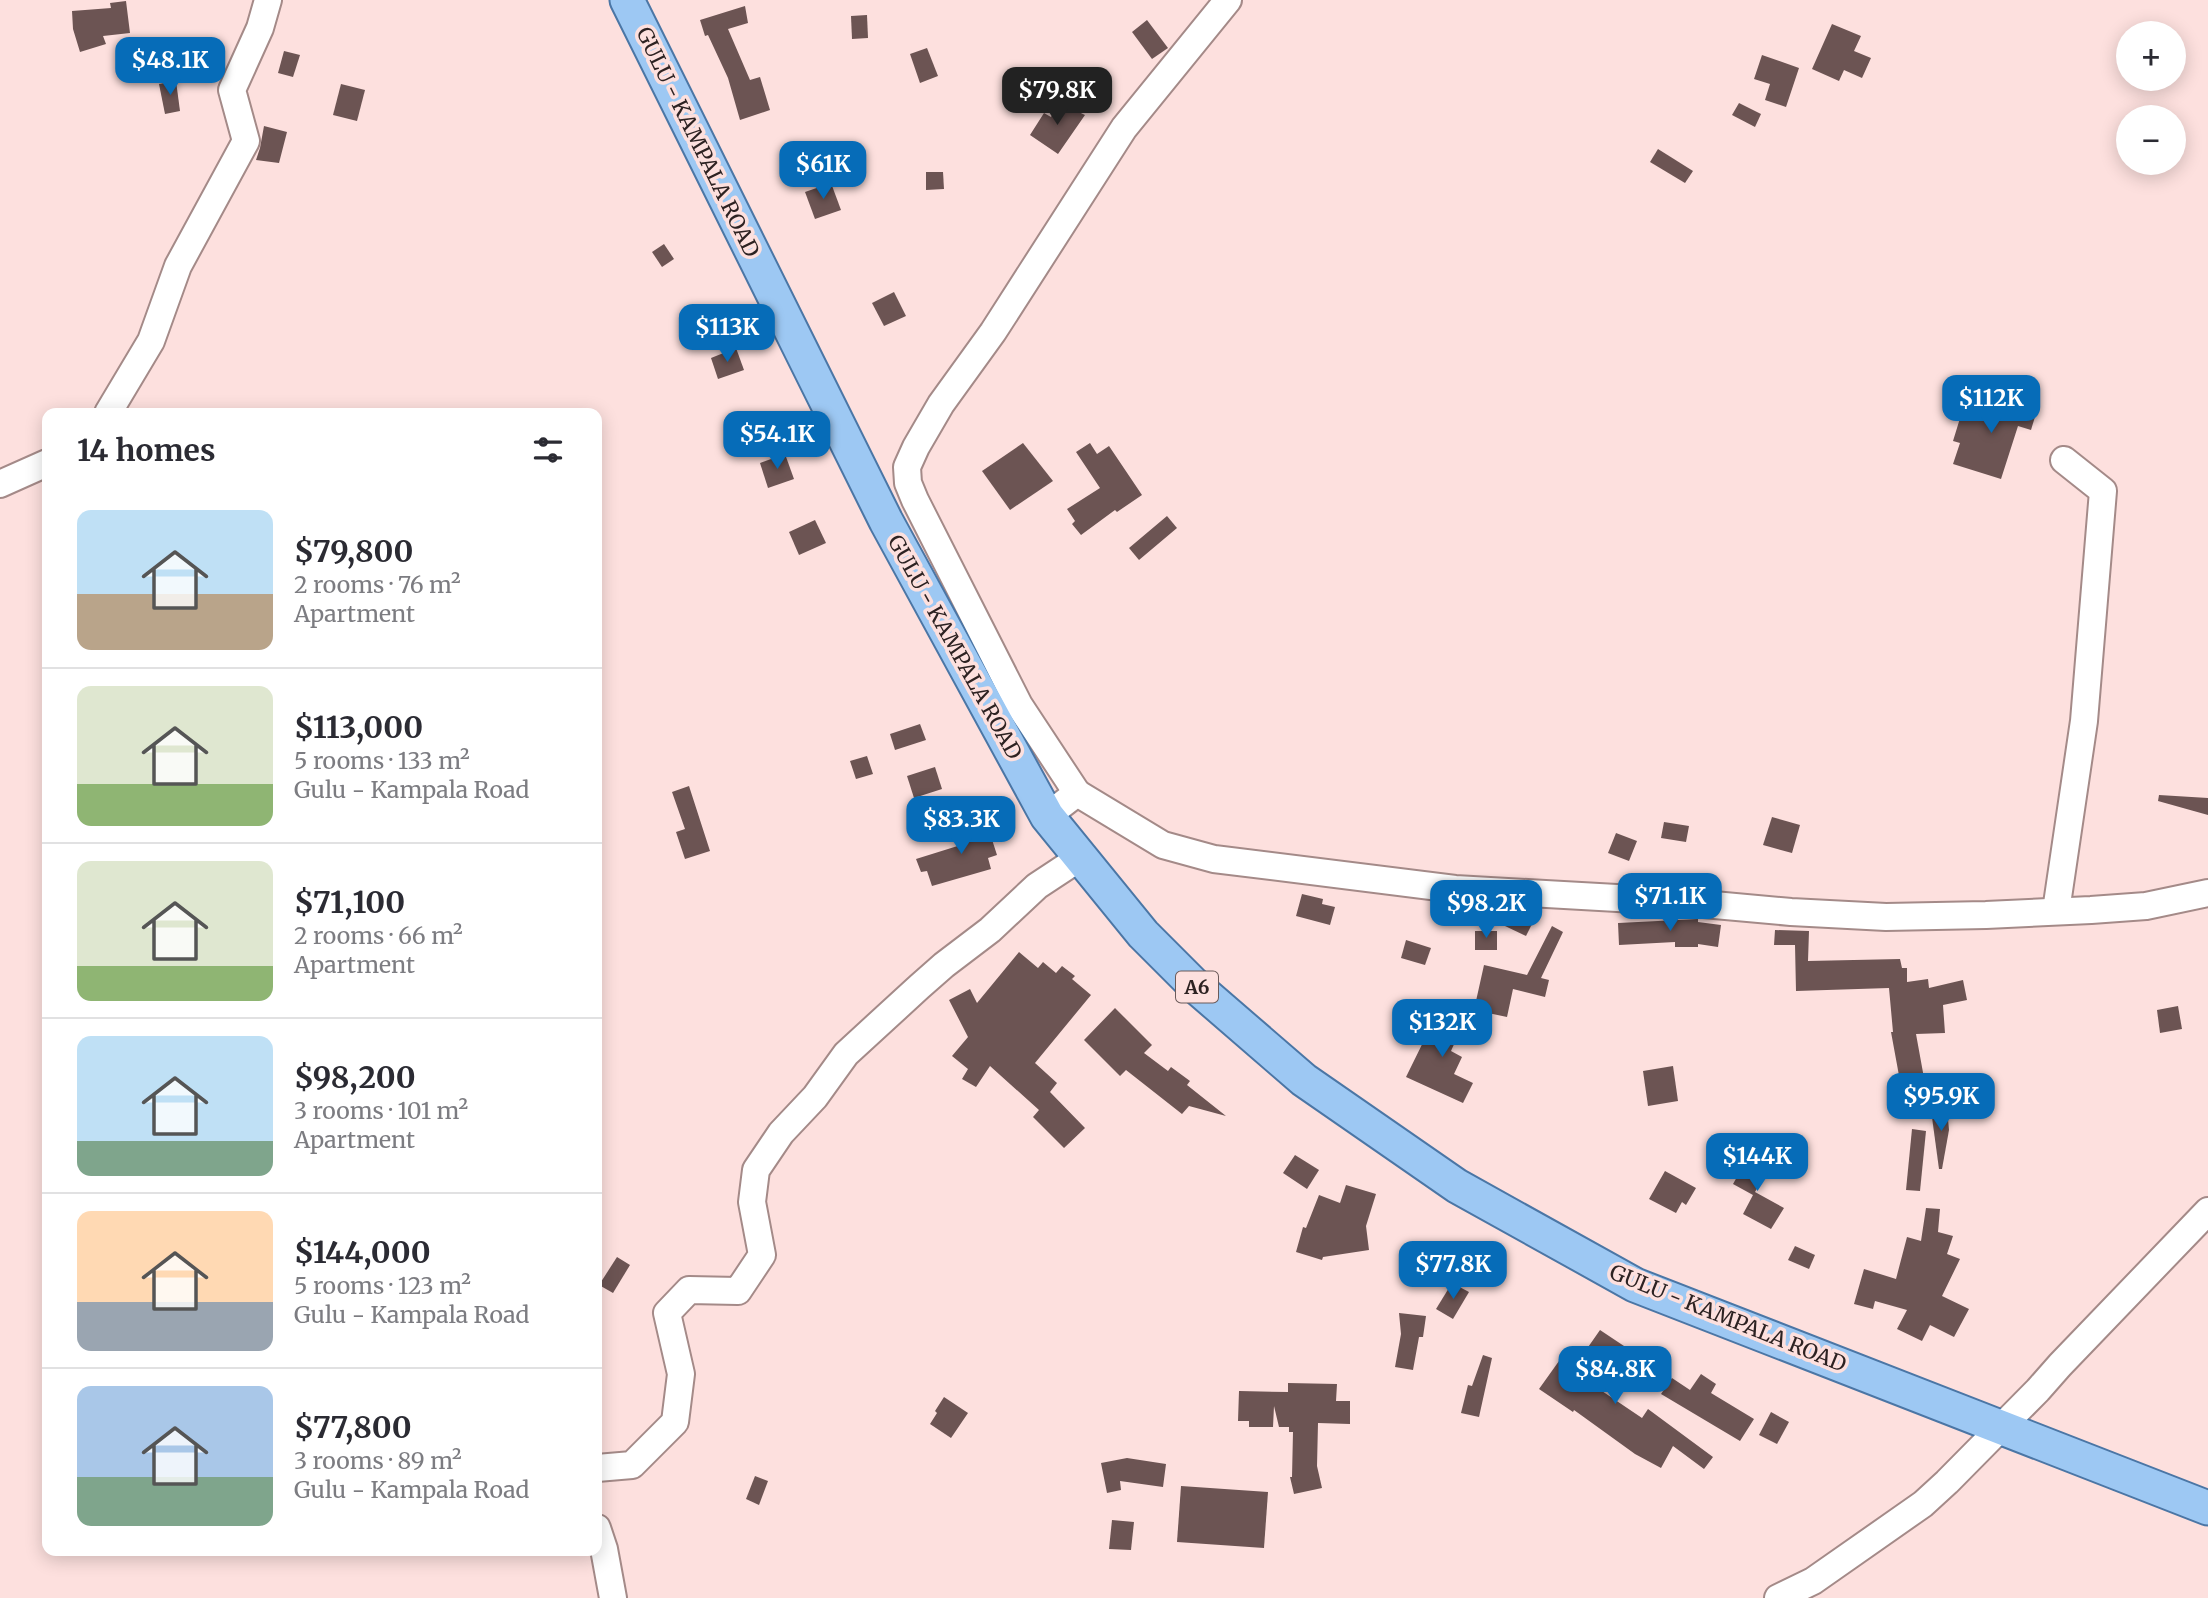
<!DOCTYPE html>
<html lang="en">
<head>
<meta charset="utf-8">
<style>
  body { margin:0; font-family:Merriweather,serif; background:#f7f7f7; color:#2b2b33; height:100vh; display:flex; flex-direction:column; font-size:26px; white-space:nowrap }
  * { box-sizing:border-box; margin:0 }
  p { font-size:23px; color:#7c7c81 }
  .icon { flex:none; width:38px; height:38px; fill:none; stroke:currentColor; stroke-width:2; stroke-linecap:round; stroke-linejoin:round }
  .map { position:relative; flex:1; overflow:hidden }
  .panel { position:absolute; left:42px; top:408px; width:560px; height:1148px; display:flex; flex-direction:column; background:#fff; border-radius:14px; box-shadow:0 4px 18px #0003 }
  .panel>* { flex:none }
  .fabs { position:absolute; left:2116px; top:21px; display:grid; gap:14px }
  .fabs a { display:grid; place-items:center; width:70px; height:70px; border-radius:50%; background:#fff; box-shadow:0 4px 18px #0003; font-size:35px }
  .price { position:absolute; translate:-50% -60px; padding:0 16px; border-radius:14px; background:#066cb8; color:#fff; font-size:23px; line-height:46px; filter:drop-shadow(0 2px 4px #0008) }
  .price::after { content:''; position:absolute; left:50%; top:42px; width:21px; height:16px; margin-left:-10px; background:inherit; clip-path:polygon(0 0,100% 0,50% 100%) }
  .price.selected { background:#222; color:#fff }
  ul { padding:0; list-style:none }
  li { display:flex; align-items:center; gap:21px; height:175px; padding:0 35px }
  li+li { border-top:2px solid #e1e1e2 }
  li span { display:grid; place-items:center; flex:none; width:196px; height:140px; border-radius:14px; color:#555 }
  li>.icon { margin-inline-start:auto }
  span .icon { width:84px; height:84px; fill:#fffc; stroke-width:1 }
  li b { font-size:30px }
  h2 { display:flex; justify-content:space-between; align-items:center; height:84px; padding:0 35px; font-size:30px }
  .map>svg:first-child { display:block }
  .building { fill:#6c5453 }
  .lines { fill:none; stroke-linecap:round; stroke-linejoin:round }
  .minor-casing { stroke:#a48a88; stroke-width:30 }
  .major-casing { stroke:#4b76a5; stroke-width:37 }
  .minor { stroke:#fff; stroke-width:26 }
  .major { stroke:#9dc8f3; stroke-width:33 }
  .labels { text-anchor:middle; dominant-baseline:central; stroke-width:7; stroke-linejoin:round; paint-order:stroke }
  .shield { fill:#fde0de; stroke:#6b5b5a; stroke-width:2 }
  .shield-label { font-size:19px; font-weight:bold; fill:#2d2222 }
  .street-label { font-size:21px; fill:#2d2222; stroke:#fde0de }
</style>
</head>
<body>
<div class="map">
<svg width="2208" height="1598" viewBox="0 0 2208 1598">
  <rect width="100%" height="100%" fill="#fde0de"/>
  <g class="building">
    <path d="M126,1l4,32 -27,3 3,8 -26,8 -7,-23 -1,-18 39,-3 -1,-5z"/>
    <path d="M745,6l3,17 -20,6 22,51 10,-3 10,33 -30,10 -12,-42 -20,-43 -3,1 -5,-16z"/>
    <path d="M867,15l1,23 -16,1 -1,-23z"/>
    <path d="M1147,20l21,28 -16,11 -20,-27z"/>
    <path d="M1832,24l29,12 -7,15 17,7 -9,20 -18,-8 -5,11 -27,-12z"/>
    <path d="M927,48l11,28 -18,7 -10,-29z"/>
    <path d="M284,51l16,4 -7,22 -15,-4z"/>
    <path d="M1762,55l37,13 -13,39 -21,-7 5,-16 -16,-5z"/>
    <path d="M176,81l4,30 -15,3 -6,-30z"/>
    <path d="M341,84l24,6 -8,31 -24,-6z"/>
    <path d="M1058,102l27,13 -27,39 -28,-19 14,-22 7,4z"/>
    <path d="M1739,103l22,11 -6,13 -23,-12z"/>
    <path d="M264,126l23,6 -8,31 -23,-3 4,-12z"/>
    <path d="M1658,149l35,22 -8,12 -35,-21z"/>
    <path d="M926,172h17l1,17 -18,1z"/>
    <path d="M831,183l10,27 -26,9 -10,-27z"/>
    <path d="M664,244l10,15 -12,8 -10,-15z"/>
    <path d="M894,292l12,24 -22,10 -12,-23z"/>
    <path d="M736,348l8,22 -26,9 -7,-21z"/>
    <path d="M1982,393l55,17 -6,20 -13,-4 -17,53 -48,-15 7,-21 -7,-2 8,-26 13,4z"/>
    <path d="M1023,443l30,38 -43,29 -28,-39z"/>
    <path d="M1090,443l7,11 12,-8 33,49 -25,17 -2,-2 -34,25 -9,-11 3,-3 -8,-12 33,-21 -24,-36z"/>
    <path d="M785,454l9,25 -26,9 -8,-25z"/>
    <path d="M1167,516l10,12 -38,32 -10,-12z"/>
    <path d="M815,520l11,23 -27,12 -10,-23z"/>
    <path d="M920,724l6,16 -31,10 -5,-16z"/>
    <path d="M867,756l6,18 -17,5 -6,-18z"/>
    <path d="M935,767l7,22 -28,9 -7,-22z"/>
    <path d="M689,786l21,65 -25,8 -9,-27 9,-3 -13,-37z"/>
    <path d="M2159,795l49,3v17l-50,-14z"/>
    <path d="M1772,817l28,8 -8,28 -29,-8z"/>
    <path d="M985,818l12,37 -9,3 3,11 -59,17 -5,-15 -6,1 -5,-13 48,-15 -6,-17z"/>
    <path d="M1664,822l25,4 -3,16 -25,-4z"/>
    <path d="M1616,833l21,8 -8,20 -21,-8z"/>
    <path d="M1302,894l21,5 -1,5 13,3 -5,18 -34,-9z"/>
    <path d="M1512,912l21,10 -7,14 -21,-10z"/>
    <path d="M1698,919v3l23,3 -3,22 -20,-3v3h-23v-5l-56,3 -1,-22z"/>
    <path d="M1552,926l11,6 -22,46 8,2 -4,17 -32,-8 -6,28 -33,-7 10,-45 43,10z"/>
    <path d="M1775,930l34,1 -1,30 92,-2 2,9h5v14l21,-3 1,9 34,-8 4,20 -24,5 2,28 -29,1 8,44 -24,3 -9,-49h2l-4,-44 -93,3 -1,-46h-21z"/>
    <rect x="1475" y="931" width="22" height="19"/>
    <path d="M1406,940l25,8 -6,17 -24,-7z"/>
    <path d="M1019,952l19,16 5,-6 13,11 6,-7 13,10 -3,3 19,16 -56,68 22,20 -7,9 35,36 -21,20 -31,-31 6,-7 -49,-44 -14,21 -14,-8 6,-10 -16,-13 16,-19 -19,-37 21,-11 7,14z"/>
    <path d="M2178,1006l4,23 -22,4 -3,-23z"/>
    <path d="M1454,1007l14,6 -17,38 11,6 -8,17 19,9 -10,20 -57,-26 30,-61 11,5z"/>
    <path d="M1115,1008l37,37 -8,8 24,18 3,-4 19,14 -3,4 39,31 -37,-10 -7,8 -56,-44 -6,6 -36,-36z"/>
    <path d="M1673,1066l5,35 -30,5 -5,-35z"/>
    <path d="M1947,1108l2,22 -7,39h-3l-8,-59z"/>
    <path d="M1912,1129l14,2 -6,60 -14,-1z"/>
    <path d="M1750,1154l20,11 -15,27 29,16 -13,21 -28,-15 10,-19 -20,-11z"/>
    <path d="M1295,1155l24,15 -12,19 -24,-16z"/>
    <path d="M1665,1171l31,17 -10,17 -4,-3 -6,11 -27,-14z"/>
    <path d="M1346,1185l30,9 -10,32 3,24 -46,7 -1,3 -26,-8 7,-25 3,1 13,-33 21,8z"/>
    <path d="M1926,1208l14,1 -2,23 15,4 -6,18 13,5 -18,37 27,13 -15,28 -24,-12 -8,16 -25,-12 10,-19 -32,-9 -2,8 -19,-5 10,-35 32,10 11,-42 14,4z"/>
    <path d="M1795,1246l20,9 -6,14 -21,-9z"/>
    <path d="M617,1257l13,8 -17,28 -14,-8z"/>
    <path d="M1452,1283l17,9 -16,27 -17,-10z"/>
    <path d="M1399,1313l27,3 -3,21h-4l-6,33 -18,-3 6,-33z"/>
    <path d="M1600,1330l24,16 -28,41 46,31 6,-9 65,48 -9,12 -31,-23 -12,22 -26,-14 -61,-44 -1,2 -34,-23 25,-35 13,9z"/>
    <path d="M1630,1348l17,12 -9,13 -17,-12z"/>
    <path d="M1483,1355l9,3 -13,59 -18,-4 7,-28 4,1z"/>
    <path d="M1701,1374l15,10 -5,9 43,26 -14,22 -79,-47 11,-16 18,12z"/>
    <path d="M1288,1383l49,1 -1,17h14v23l-32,-1 -1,43 5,22 -28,6 -4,-17h2l1,-45h-4v-5h-10l-5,-21 -1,21h-24v-6h-11l1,-30 49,1z"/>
    <path d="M944,1397l24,16 -17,25 -21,-14 7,-11 -2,-2z"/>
    <path d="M1771,1412l18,10 -12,22 -18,-9z"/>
    <path d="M1127,1458l39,6 -3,23 -43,-6 1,9 -14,3 -6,-30z"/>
    <path d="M755,1476l13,5 -9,24 -13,-6z"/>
    <path d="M1181,1486l87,6 -4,56 -87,-6z"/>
    <path d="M1112,1520l22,2 -3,28 -22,-1z"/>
  </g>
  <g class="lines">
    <g class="minor-casing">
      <g id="minor">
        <path d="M108,413l43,-72 27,-75 68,-125 -14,-51 28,-62 8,-28"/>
        <path d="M0,484l47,-21"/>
        <path d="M1077,793l-58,-88 -104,-205 -7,-17 -1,-16 9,-20 25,-43 52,-72 131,-204 104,-128"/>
        <path d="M1047,816l30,-23 86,52 51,14 241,30 215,12 121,11 95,5 100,-2 105,-5 55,-4 62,-13"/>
        <path d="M2056,911l28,-190 19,-230 -39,-31"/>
        <path d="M597,1468l35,-3 43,-43 6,-48 -14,-61 22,-23 49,1 24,-36 -10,-53 4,-32 25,-37 34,-36 31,-43 73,-67 25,-22 46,-35 47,-44 44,-29"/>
        <path d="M597,1528l7,21 9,49"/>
        <path d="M1778,1598l35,-17 110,-77 24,-22 91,-92 22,-25 148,-154"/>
      </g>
    </g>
    <g class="major-casing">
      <path id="major" d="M627,0l259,521 161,295 96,118 50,50 111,96 153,106 178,99 573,223"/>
    </g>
    <use href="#minor" class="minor"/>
    <use href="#major" class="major"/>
  </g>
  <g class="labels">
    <rect class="shield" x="1176" y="971.5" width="42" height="31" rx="5"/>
    <g class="shield-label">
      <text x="1197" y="987">A6</text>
    </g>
    <g class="street-label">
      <text transform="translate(698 142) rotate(64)">GULU - KAMPALA ROAD</text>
      <text transform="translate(955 647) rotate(61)">GULU - KAMPALA ROAD</text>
      <text transform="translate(1728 1318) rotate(22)">GULU - KAMPALA ROAD</text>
    </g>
  </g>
</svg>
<div class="fabs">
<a>+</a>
<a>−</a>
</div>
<b class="price" style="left:170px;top:97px">$48.1K</b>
<b class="price selected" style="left:1057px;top:127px">$79.8K</b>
<b class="price" style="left:823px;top:201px">$61K</b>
<b class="price" style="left:727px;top:364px">$113K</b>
<b class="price" style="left:1991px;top:435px">$112K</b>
<b class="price" style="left:777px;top:471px">$54.1K</b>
<b class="price" style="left:961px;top:856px">$83.3K</b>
<b class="price" style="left:1670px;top:933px">$71.1K</b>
<b class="price" style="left:1486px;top:940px">$98.2K</b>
<b class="price" style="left:1442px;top:1059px">$132K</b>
<b class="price" style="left:1941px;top:1133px">$95.9K</b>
<b class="price" style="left:1757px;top:1193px">$144K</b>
<b class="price" style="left:1453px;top:1301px">$77.8K</b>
<b class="price" style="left:1615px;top:1406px">$84.8K</b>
<section class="panel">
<h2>14 homes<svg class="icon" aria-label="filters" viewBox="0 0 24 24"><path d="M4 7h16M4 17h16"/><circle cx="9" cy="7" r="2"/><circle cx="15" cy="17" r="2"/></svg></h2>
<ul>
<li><span style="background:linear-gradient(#bfe0f5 60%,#b9a48a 0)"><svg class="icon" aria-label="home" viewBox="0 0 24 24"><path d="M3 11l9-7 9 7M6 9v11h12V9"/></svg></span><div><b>$79,800</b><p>2 rooms · 76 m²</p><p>Apartment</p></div></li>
<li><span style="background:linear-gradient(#dfe7d0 70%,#8fb573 0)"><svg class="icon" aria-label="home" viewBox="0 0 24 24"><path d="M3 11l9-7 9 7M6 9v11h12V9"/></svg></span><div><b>$113,000</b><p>5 rooms · 133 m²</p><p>Gulu - Kampala Road</p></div></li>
<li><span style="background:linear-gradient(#dfe7d0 75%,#8fb573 0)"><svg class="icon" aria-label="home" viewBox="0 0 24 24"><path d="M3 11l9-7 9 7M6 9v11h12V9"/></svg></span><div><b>$71,100</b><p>2 rooms · 66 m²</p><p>Apartment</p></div></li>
<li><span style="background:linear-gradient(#bfe0f5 75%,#7fa58c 0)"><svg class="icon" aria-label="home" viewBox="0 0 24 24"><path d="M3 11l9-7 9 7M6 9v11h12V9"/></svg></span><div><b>$98,200</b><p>3 rooms · 101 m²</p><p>Apartment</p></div></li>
<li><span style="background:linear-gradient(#ffd9b3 65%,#9aa5b1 0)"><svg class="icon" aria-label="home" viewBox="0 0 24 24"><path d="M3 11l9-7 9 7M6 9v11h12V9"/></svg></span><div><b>$144,000</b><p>5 rooms · 123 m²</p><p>Gulu - Kampala Road</p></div></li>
<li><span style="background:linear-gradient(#a9c7e8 65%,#7fa58c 0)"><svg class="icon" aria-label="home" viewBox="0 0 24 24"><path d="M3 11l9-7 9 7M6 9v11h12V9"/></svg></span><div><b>$77,800</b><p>3 rooms · 89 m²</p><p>Gulu - Kampala Road</p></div></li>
</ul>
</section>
</div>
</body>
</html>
